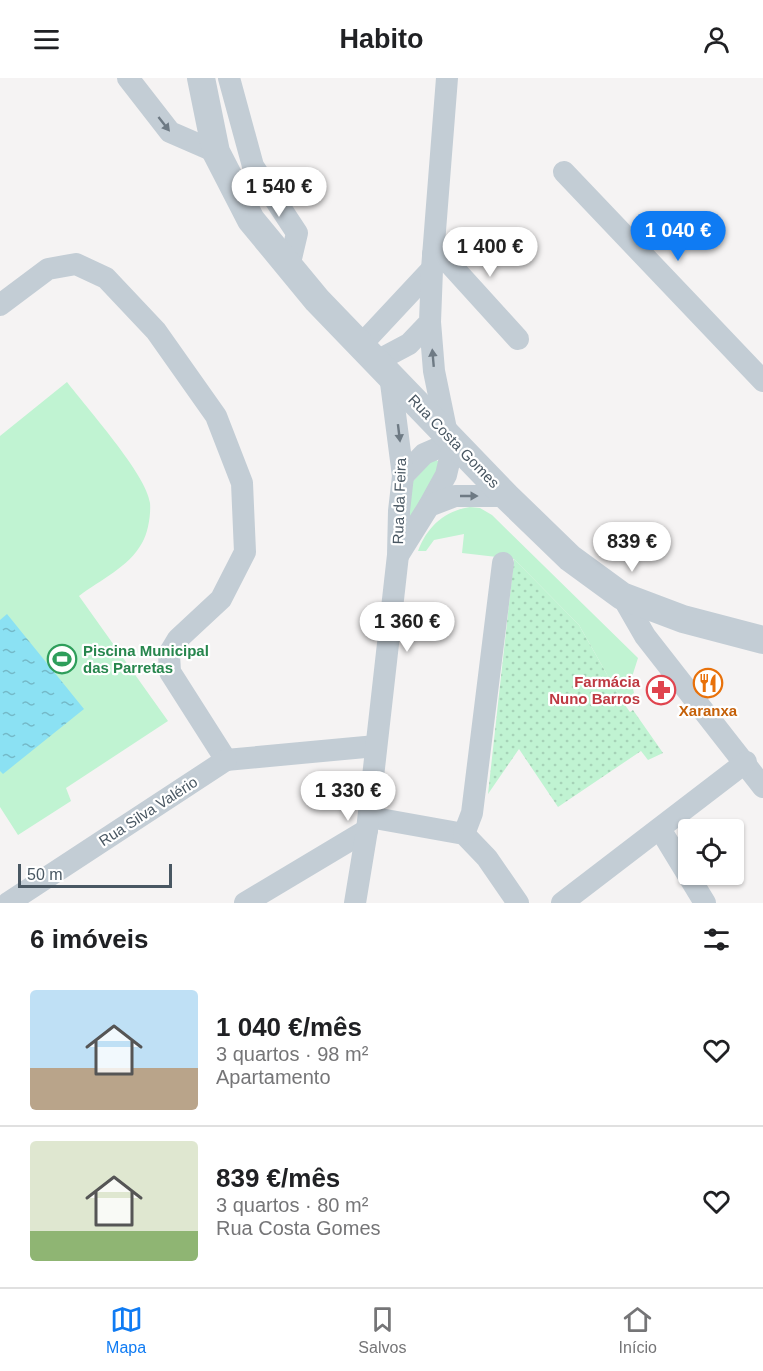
<!DOCTYPE html>
<html lang="pt">
<head>
<meta charset="utf-8">
<style>
  body { margin:0; font-family:Helvetica,sans-serif; background:#f6f6f6; color:#202124; height:100vh; display:flex; flex-direction:column; font-size:22px; white-space:nowrap }
  * { box-sizing:border-box; margin:0 }
  p { font-size:20px; color:#757577 }
  .icon { flex:none; width:33px; height:33px; fill:none; stroke:currentColor; stroke-width:2; stroke-linecap:round; stroke-linejoin:round }
  .map { position:relative; height:825px; overflow:hidden }
  .side { display:flex; flex-direction:column; background:#fff; flex:1 }
  .side>* { flex:none }
  .tools { position:absolute; left:678px; top:741px; display:grid; gap:12px }
  .tools a { display:grid; place-items:center; width:66px; height:66px; border-radius:6px; background:#fff; box-shadow:0 2px 4px #0004; font-size:30px }
  .scale { position:absolute; left:18px; bottom:15px; width:154px; box-sizing:border-box; padding-left:6px; border:3px solid #495762; border-top:0; font-size:16px; line-height:21px; white-space:nowrap; color:#495762; -webkit-text-stroke:4px #fff; paint-order:stroke }
  .price { position:absolute; translate:-50% -51px; padding:0 14px; border-radius:21px; background:#fff; color:#222; font-size:20px; line-height:39px; filter:drop-shadow(0 2px 3px #0008) }
  .price::after { content:''; position:absolute; left:50%; top:36px; width:18px; height:14px; margin-left:-9px; background:inherit; clip-path:polygon(0 0,100% 0,50% 100%) }
  .price.active { background:#0f7bf3; color:#fff }
  ul { padding:0; list-style:none }
  li { display:flex; align-items:center; gap:18px; height:150px; padding:0 30px }
  li+li { border-top:2px solid #e0e0e0 }
  li span { display:grid; place-items:center; flex:none; width:168px; height:120px; border-radius:6px; color:#555 }
  li>.icon { margin-inline-start:auto }
  span .icon { width:72px; height:72px; fill:#fffc; stroke-width:1 }
  li b { font-size:26px }
  h2 { display:flex; justify-content:space-between; align-items:center; height:72px; padding:0 30px; font-size:26px }
  header { display:flex; justify-content:space-between; align-items:center; height:78px; padding:0 30px; background:#fff; font-size:27px; font-weight:700 }
  .tab-bar { display:flex; justify-content:space-around; align-items:center; height:84px; border-top:2px solid #e0e0e0; background:#fff; font-size:16px; color:#757577 }
  .tab-bar a { display:grid; justify-items:center; gap:3px }
  .tab-bar .active { color:#0f7bf3 }
  .map>svg:first-child { display:block }
  .grass { fill:#c0f3d2 }
  .garden { fill:url(#garden-dots) }
  .water { fill:url(#water-ripples) }
  .lines { fill:none; stroke-linecap:round; stroke-linejoin:round }
  .minor { stroke:#c3cdd5; stroke-width:22 }
  .tertiary { stroke:#c3cdd5; stroke-width:28 }
  .oneway { fill:#6e7a84 }
  .labels { text-anchor:middle; dominant-baseline:central; stroke-width:4.5; stroke-linejoin:round; paint-order:stroke }
  .street-label { font-size:15px; fill:#495762; stroke:#fff }
  .leisure-label { font-size:15px; font-weight:bold; fill:#27864d; stroke:#fff; text-anchor:start }
  .health-label { font-size:15px; font-weight:bold; fill:#be3a42; stroke:#fff; text-anchor:end }
  .food-label { font-size:15px; font-weight:bold; fill:#c56008; stroke:#fff }
</style>
</head>
<body>
<header><svg class="icon" aria-label="menu" viewBox="0 0 24 24"><path d="M4 6h16M4 12h16M4 18h16"/></svg>Habito<svg class="icon" aria-label="person" viewBox="0 0 24 24"><circle cx="12" cy="8" r="4"/><path d="M4 21q1-7 8-7t8 7"/></svg></header>
<div class="map">
<svg width="763" height="825" viewBox="0 0 763 825">
  <defs>
    <pattern id="garden-dots" width="8" height="8" patternUnits="userSpaceOnUse" patternTransform="scale(1.5)"><rect width="8" height="8" fill="#c0f3d2"/><path d="M2 2h.1M6 6h.1" fill="none" stroke="#a6d2b7" stroke-width="1.8" stroke-linecap="round"/></pattern>
    <pattern id="water-ripples" width="26" height="14" patternUnits="userSpaceOnUse" patternTransform="scale(1.5)"><rect width="26" height="14" fill="#8be1f3"/><path d="M2 4q2-2 4 0t4 0M15 11q2-2 4 0t4 0" fill="none" stroke="#74b9c8"/></pattern>
  </defs>
  <rect width="100%" height="100%" fill="#f5f3f3"/>
  <g class="grass">
    <path d="M67,304c19,25 80,93 83,121 1,12 -2,30 -8,40 -13,24 -42,37 -63,53l89,125 -102,67 5,13 -53,34 -18,-28v-371z"/>
    <path d="M434,380l5,4 1,5 -31,60 -4,-37z"/>
    <path d="M470,429l10,1 12,7 146,143 -7,22 3,13 -12,8 -43,-76 -65,-66 -52,-6 2,-19 -30,6 -8,11h-8c9,-24 26,-40 52,-44z"/>
  </g>
  <path class="garden" d="M514,481l65,66 43,76 8,11 3,-2 30,43 -15,7 -7,-9 -83,56 -39,-58 -31,45z"/>
  <path class="water" d="M7,536l77,95 -81,65 -3,-3v-151z"/>
  <g class="lines">
    <g class="minor">
      <path d="M128,0l42,54 46,20"/>
      <path d="M229,0l24,88 44,67 -8,34"/>
      <path d="M564,94l199,209"/>
      <path d="M433,176l16,9 69,76"/>
      <path d="M0,227l48,-36 28,-5 30,14 50,53 60,85 26,67 3,69 -24,47 -43,40 -9,15 1,18 56,88 150,-14"/>
      <path d="M430,244l4,49 13,63"/>
      <path d="M361,267l71,-76"/>
      <path d="M377,283l32,-17 21,-22 2,-53 15,-191"/>
      <path d="M403,398l21,-22 30,-13"/>
      <path d="M429,428l17,-31 8,-34"/>
      <path d="M399,476l30,-48 26,-10h51"/>
      <path d="M622,518l23,40 118,151"/>
      <path d="M369,739l95,17 23,24 31,45"/>
      <path d="M660,751l45,74"/>
      <path d="M464,756l8,-21 31,-250"/>
      <path d="M8,825l218,-143"/>
      <path d="M245,825l122,-73"/>
      <path d="M355,825l12,-73 31,-275 1,-44 4,-35 -13,-101"/>
      <path d="M562,825l184,-141"/>
    </g>
    <path class="tertiary" d="M201,0l15,74 35,68 66,80 189,196 64,62 52,38 61,23 80,21"/>
  </g>
  <defs><path id="oneway-solid" d="M-6-.8H1V-3.2L6.5 0L1 3.2V.8H-6Z" transform="scale(1.5)"/></defs>
  <g class="oneway">
    <use href="#oneway-solid" transform="translate(164 46) rotate(52)"/>
    <use href="#oneway-solid" transform="translate(433 280) rotate(-95)"/>
    <use href="#oneway-solid" transform="translate(399 355) rotate(83)"/>
    <use href="#oneway-solid" transform="translate(469 418)"/>
  </g>
  <defs>
    <g id="stadium-ring" transform="scale(1.5)"><circle r="9.5" fill="#fff" stroke="#2e9e5b" stroke-width="1.5"/><path d="M0-5a6.5 5 0 1 0 0 10a6.5 5 0 1 0 0-10ZM-3.5-1.8h7v3.6h-7Z" fill="#2e9e5b"/></g>
    <g id="restaurant-ring" transform="scale(1.5)"><circle r="9.5" fill="#fff" stroke="#e8710a" stroke-width="1.5"/><path d="M-5-6h1v4h1v-4h1v4h1v-4h1v5L-1.5 .5V6h-2V.5L-5-1ZM5-6V6H3V1.5H1.5Q1.5-4 5-6Z" fill="#e8710a"/></g>
    <g id="pharmacy-ring" transform="scale(1.5)"><circle r="9.5" fill="#fff" stroke="#e0444e" stroke-width="1.5"/><path d="M-2-6h4v4h4v4h-4v4h-4v-4h-4v-4h4Z" fill="#e0444e"/></g>
  </defs>
  <g fill-rule="evenodd">
    <use href="#stadium-ring" x="62" y="581"/>
    <use href="#restaurant-ring" x="708" y="605"/>
    <use href="#pharmacy-ring" x="661" y="612"/>
  </g>
  <g class="labels">
    <g class="street-label">
      <text transform="translate(454 363) rotate(46)">Rua Costa Gomes</text>
      <text transform="translate(399 423) rotate(-88)">Rua da Feira</text>
      <text transform="translate(148 733) rotate(-33)">Rua Silva Valério</text>
    </g>
    <g class="leisure-label">
      <text x="83" y="572">Piscina Municipal<tspan x="83" dy="17">das Parretas</tspan></text>
    </g>
    <g class="health-label">
      <text x="640" y="603">Farmácia<tspan x="640" dy="17">Nuno Barros</tspan></text>
    </g>
    <g class="food-label">
      <text x="708" y="632">Xaranxa</text>
    </g>
  </g>
</svg>
<div class="tools">
<a><svg class="icon" aria-label="locate" viewBox="0 0 24 24"><circle cx="12" cy="12" r="6"/><path d="M12 2v4M12 18v4M2 12h4M18 12h4"/></svg></a>
</div>
<div class="scale">50 m</div>
<b class="price" style="left:279px;top:140px">1 540 €</b>
<b class="price active" style="left:678px;top:184px">1 040 €</b>
<b class="price" style="left:490px;top:200px">1 400 €</b>
<b class="price" style="left:632px;top:495px">839 €</b>
<b class="price" style="left:407px;top:575px">1 360 €</b>
<b class="price" style="left:348px;top:744px">1 330 €</b>
</div>
<section class="side">
<h2>6 imóveis<svg class="icon" aria-label="filters" viewBox="0 0 24 24"><path d="M4 7h16M4 17h16"/><circle cx="9" cy="7" r="2"/><circle cx="15" cy="17" r="2"/></svg></h2>
<ul>
<li><span style="background:linear-gradient(#bfe0f5 65%,#b9a48a 0)"><svg class="icon" aria-label="home" viewBox="0 0 24 24"><path d="M3 11l9-7 9 7M6 9v11h12V9"/></svg></span><div><b>1 040 €/mês</b><p>3 quartos · 98 m²</p><p>Apartamento</p></div><svg class="icon" aria-label="heart" viewBox="0 0 24 24"><path d="M12 20l-8-8c-3-5 5-10 8-4 3-6 11-1 8 4z"/></svg></li>
<li><span style="background:linear-gradient(#dfe7d0 75%,#8fb573 0)"><svg class="icon" aria-label="home" viewBox="0 0 24 24"><path d="M3 11l9-7 9 7M6 9v11h12V9"/></svg></span><div><b>839 €/mês</b><p>3 quartos · 80 m²</p><p>Rua Costa Gomes</p></div><svg class="icon" aria-label="heart" viewBox="0 0 24 24"><path d="M12 20l-8-8c-3-5 5-10 8-4 3-6 11-1 8 4z"/></svg></li>
</ul>
</section>
<nav class="tab-bar">
<a class="active"><svg class="icon" aria-label="map" viewBox="0 0 24 24"><path d="M3 6l6-2 6 2 6-2v14l-6 2-6-2-6 2zM9 4v14M15 6v14"/></svg>Mapa</a>
<a><svg class="icon" aria-label="saved" viewBox="0 0 24 24"><path d="M7 4h10v16l-5-4-5 4z"/></svg>Salvos</a>
<a><svg class="icon" aria-label="home" viewBox="0 0 24 24"><path d="M3 11l9-7 9 7M6 9v11h12V9"/></svg>Início</a>
</nav>
</body>
</html>
